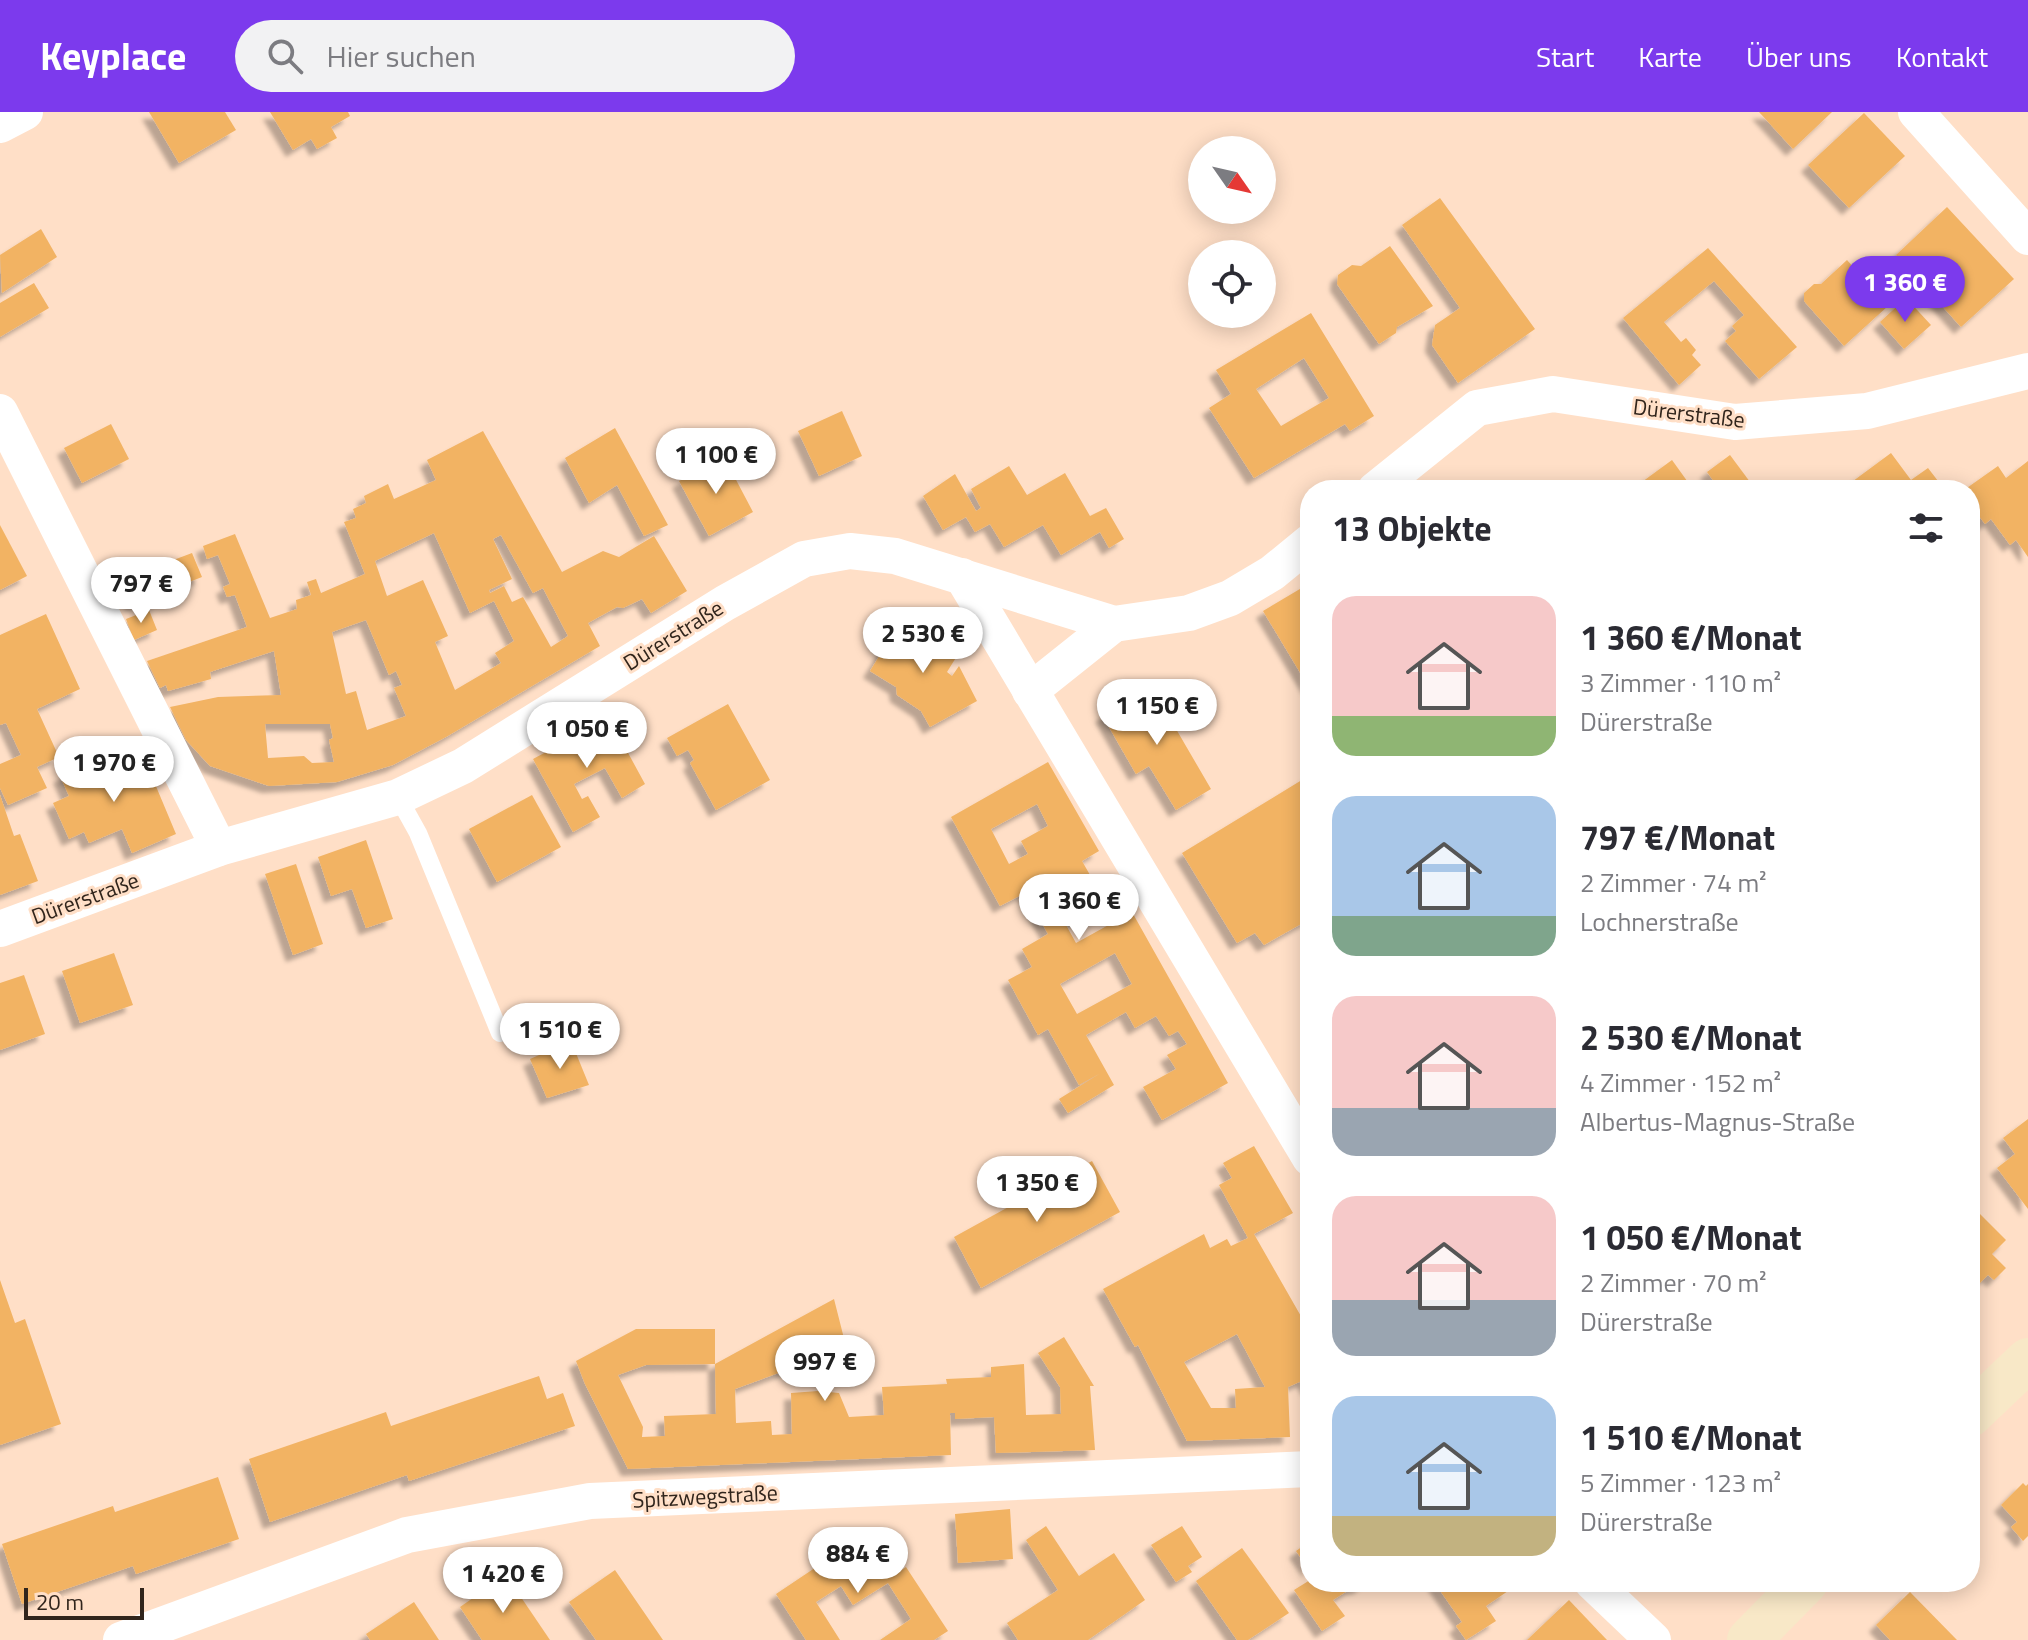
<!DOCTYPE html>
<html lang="de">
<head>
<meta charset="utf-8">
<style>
  body { margin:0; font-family:"Titillium Web",sans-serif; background:#f2f2f3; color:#2b2b33; height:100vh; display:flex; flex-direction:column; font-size:30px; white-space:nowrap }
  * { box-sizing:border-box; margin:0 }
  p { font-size:26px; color:#7c7c81 }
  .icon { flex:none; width:44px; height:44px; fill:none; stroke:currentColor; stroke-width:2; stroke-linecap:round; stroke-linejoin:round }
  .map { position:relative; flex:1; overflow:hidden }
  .drawer { position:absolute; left:1300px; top:368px; width:680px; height:1112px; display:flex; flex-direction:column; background:#fff; border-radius:32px; box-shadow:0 4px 20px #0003 }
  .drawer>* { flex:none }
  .needle { width:52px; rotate:124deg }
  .buttons { position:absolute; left:1188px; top:24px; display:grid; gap:16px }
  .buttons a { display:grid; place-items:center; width:88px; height:88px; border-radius:50%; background:#fff; box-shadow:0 4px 20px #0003; font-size:40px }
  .scale { position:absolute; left:24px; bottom:20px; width:120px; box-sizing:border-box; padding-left:8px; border:4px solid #31251c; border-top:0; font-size:22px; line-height:28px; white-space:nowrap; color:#31251c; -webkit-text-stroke:6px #ffdfc7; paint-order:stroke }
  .price { position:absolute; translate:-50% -68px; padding:0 18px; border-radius:28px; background:#fff; color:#222; font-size:26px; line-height:52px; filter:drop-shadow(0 2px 4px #0008) }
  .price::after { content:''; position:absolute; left:50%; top:48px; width:24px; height:18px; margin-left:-12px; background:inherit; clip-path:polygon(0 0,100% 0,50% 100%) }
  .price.selected { background:#7c3aed; color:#fff }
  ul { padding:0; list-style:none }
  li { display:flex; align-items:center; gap:24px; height:200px; padding:0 32px }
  li span { display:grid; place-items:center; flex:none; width:224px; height:160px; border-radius:24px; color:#555 }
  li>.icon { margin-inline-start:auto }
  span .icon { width:96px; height:96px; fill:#fffc; stroke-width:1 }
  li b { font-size:34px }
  h2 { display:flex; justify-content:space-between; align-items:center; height:96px; padding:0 32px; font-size:34px }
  header { display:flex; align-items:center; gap:48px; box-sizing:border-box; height:112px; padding:0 40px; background:#7c3aed; color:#fff }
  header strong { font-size:38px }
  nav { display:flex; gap:44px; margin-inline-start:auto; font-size:28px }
  .search { width:560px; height:72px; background:#f2f2f3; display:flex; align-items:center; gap:20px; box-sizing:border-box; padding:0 28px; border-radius:44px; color:#7c7c81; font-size:30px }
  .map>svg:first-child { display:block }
  .building { fill:#f2b364; fill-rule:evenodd; filter:url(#shadow) }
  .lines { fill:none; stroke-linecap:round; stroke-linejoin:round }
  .lane { stroke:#fff; stroke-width:18 }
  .street { stroke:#fff; stroke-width:36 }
  .secondary { stroke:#f8e8c7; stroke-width:44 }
  .labels { text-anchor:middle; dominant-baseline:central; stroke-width:6; stroke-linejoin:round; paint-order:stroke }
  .street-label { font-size:22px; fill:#31251c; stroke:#ffdfc7 }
</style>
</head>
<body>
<header>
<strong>Keyplace</strong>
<div class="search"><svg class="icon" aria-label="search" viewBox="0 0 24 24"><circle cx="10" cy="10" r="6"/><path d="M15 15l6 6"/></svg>Hier suchen</div>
<nav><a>Start</a><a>Karte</a><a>Über uns</a><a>Kontakt</a></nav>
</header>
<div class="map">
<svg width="2028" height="1528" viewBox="0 0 2028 1528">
  <defs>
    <filter id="shadow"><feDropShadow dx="-7" dy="7" stdDeviation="2" flood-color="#0004"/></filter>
  </defs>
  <rect width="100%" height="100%" fill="#ffdfc7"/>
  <g class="building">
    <path d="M149,0h76l11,18 -57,33z"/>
    <path d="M270,0h78l2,4 -19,11 6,11 -20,11 -6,-10 -18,11z"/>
    <path d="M1759,0h73l-39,37z"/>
    <path d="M1864,1l41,43 -56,52 -41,-43z"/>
    <path d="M1440,86l95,131 -77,54 -26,-38 3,-20 25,-17 -58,-83z"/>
    <path d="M1947,95l67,72 -53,48 -65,-72z"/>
    <path d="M41,117l16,28 -55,36 -2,-38z"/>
    <path d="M1390,134l43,60 -36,21 -1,6 -17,11 -42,-60 1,-9 14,-10 9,1z"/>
    <path d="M1708,136l89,99 -38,32 -34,-38 11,-10 -4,-5 12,-11 -30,-34 -50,41 17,20 5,-4 10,12 -4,5 9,10 -22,20 -56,-67z"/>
    <path d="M1847,148l41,46 -44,40 -40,-45v-8l10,-9h7z"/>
    <path d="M34,171l15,25 -49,29v-34z"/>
    <path d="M1906,186l25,27 -27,24 -24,-27z"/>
    <path d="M1311,201l63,103 -24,15 -5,-7 -91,54 -45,-70 22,-14 -15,-24zM1304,246l25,40 -48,28 -25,-37z"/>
    <path d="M842,299l20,45 -43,20 -21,-45z"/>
    <path d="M111,312l18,35 -47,24 -18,-35z"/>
    <path d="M615,316l53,97 -24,11 -27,-51 -28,18 -24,-45z"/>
    <path d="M483,319l79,141 41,-21 16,6 35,-21 33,55 -36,22 -9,-14 -19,9 -6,-1 -29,16 12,23 -154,91 -53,28 -56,17 -68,4 -59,-20 -24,-26 -16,-33 48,-10 63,-2 -7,-44 -64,21 1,7 -43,12 -2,-6 -6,3 -13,-27 100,-34 -12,-32 -8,2 -4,-10 7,-3 -12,-29 -11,4 -4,-13 32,-12 35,84 27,-9 -1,-9 15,-5 -4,-13 9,-3 5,14 44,-19 -21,-52 12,-4 -3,-9 13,-6 -2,-7 24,-12 6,15 42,-19 -9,-20zM434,421l36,80 24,-12 20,40 -19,12 6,10 -46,27 -20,-48 13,-6 -25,-56 -36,16 -12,-35zM501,423l32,58 10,-5 25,48 -17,11 -28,-50 -11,5 -8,-16 -14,7 -1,-3 23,-11 -19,-40zM366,508l23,55 7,-4 6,14 -8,3 12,28 -39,14 -11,-39 -10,3 -14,-62zM265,612h65l3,14 -4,2 5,22 -22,1 -8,-7 -36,2z"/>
    <path d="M1891,341l20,27 17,-12 17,22h-104z"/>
    <path d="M1730,343l26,35h-36l-13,-18z"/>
    <path d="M724,345l29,55 -44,24 -30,-55z"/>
    <path d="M1672,348l18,25 -7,5h-52z"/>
    <path d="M2028,349v96l-12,-17 -6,5 -19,-26 -6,5 -15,-20v-14h-6l34,-24 8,12z"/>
    <path d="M1009,354l18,29 38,-22 25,43 16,-8 18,31 -15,9 -9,-16 -39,23 -18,-30 -39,22 -14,-23 -15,8 -9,-15 -23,13 -20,-34 32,-22 21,37 5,-3 -10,-19z"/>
    <path d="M0,413l27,51 -27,14z"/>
    <path d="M192,441l10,24 -69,27 -10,-25z"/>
    <path d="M1310,471l-2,35 2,71 -47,-78z"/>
    <path d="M149,498l8,20 -23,10 -8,-21z"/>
    <path d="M46,502l34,75 -43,20 22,48 -22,10 10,21 -39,17 -8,-17v-24l21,-9 -15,-32 -6,2v-90z"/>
    <path d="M902,507l13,9 2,9 12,7 9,-1 19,13 -10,16 5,4 7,-10 18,35 -47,26 -9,-16 -24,-16 -1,-8 -26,-16z"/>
    <path d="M1151,574l60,103 -35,21 -27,-44 -13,8 -34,-59z"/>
    <path d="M728,592l42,76 -54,30 -26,-47 4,-3 -6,-10 -11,6 -10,-18z"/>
    <path d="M609,606l36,66 -23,14 -17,-30 -31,16 8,15 6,-3 12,21 -27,15 -40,-73z"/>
    <path d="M110,643l7,17 28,-12 31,74 -44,19 -10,-24 -33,14 -5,-11 -15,7 -16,-36 16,-7 -9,-20z"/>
    <path d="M1048,650l51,89 -17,10 24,42 -40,22 10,18 56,-31 96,171 -66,37 -19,-33 33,-18 -9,-14 20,-11 -9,-13 -9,5 -13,-20 -21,12 -9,-16 -40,23 28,50 -46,28 -9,-14 40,-25 -20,11 -31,-56 -10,6 -30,-55 24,-13 -10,-18 26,-15 -23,-41 -25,13 -49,-89zM1037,692l11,22 -27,15 7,13 -19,10 -18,-35zM1115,841l17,31 -55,30 -17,-30z"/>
    <path d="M1310,663v144l-46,26 -9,-12 -18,10 -55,-90z"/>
    <path d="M0,683l14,41 6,-2 18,47 -38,14z"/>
    <path d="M532,683l29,52 -64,35 -28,-53z"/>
    <path d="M366,728l27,79 -27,9 -14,-39 -21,7 -13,-39z"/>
    <path d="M296,752l27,80 -30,11 -28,-81z"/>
    <path d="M114,841l19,52 -53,18 -18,-52z"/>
    <path d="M24,863l21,59 -45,16v-67z"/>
    <path d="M571,929l18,44 -42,13 -17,-39z"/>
    <path d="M2028,1007v90l-31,-41 18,-14 -12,-16z"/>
    <path d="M1254,1034l39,67 -39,21 56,98v59l-6,-11 -16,7 2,50 -103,4 -49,-96 -3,2 -32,-58 101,-55 6,14 17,-9 4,7 17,-8 -29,-53 13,-7 -9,-15zM1237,1222l28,53 -30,2 1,19h-25l-27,-46z"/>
    <path d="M1092,1049l28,51 -139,76 -27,-51z"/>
    <path d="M1970,1092l36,36 -14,14 14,14 -12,12 -6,-5 -18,18z"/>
    <path d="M0,1168l15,43 10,-4 36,105 -61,21z"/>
    <path d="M834,1187l17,67 -19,11 -8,-27 -40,21 -49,18 1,34 35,-2 1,14 20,-1 -1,-41 27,-2 21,2 10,24 35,-2 -2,-28 65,-3 -1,-5 45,-2v-10l33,-3 2,51 35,-1 -1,-27 -22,-34 26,-16 30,49h-4l5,64 -99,3 -2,-36 -39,2v-6h-5l1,42 -323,14 -43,-85 -9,-23 60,-32h79v35l-69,1 -28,10 25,52 -1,10 23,-1 -1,-20 52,-2 -1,-50z"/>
    <path d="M539,1264l8,23 16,-6 12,33 -166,55 -2,-6 -137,47 -21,-63 137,-47 5,14z"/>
    <path d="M218,1365l21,62 -103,35 -3,-8 -111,38 -20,-60 111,-38 2,6z"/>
    <path d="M2023,1371l3,3 2,-2v52l-5,5 -12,-14 6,-5 -16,-17z"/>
    <path d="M1010,1397l3,50 -55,4 -3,-49z"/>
    <path d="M1046,1414l33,50 35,-23 31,47 -57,40h-70l-11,-17 51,-33 -32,-50z"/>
    <path d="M1182,1414l20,31 -14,9 4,6 -16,10 -25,-37z"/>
    <path d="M864,1423l28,42 14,-10 42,64 -14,9h-54l31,-21 -23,-36 -35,22 -12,-19 -25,16 24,38h-34l-30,-46z"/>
    <path d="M1310,1429v30l-14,-20z"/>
    <path d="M1242,1436l47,65 -41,27h-11l-41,-59z"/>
    <path d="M615,1458l48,70h-67l-27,-38z"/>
    <path d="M506,1463l44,65h-68l-22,-33z"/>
    <path d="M1310,1468v2h57l-7,5 -8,1 -19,12 12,16 -23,15 -28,-41z"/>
    <path d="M1434,1470h67l7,9 -22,15 10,15 -30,19 -10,-14 6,-4z"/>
    <path d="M1910,1480l47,48h-67l-14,-15z"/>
    <path d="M1569,1488l38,40h-80z"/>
    <path d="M414,1490l25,38h-69l-4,-6z"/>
  </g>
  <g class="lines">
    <path class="lane" d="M398,685l20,36 82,200"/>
    <g class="street">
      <path d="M1916,0l112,125"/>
      <path d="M0,13l25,-13"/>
      <path d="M0,300l219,436"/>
      <path d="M1375,378l102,-82 76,-14 182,28 132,-11 161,-40"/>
      <path d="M962,464l348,582"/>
      <path d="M1030,579l84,-67"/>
      <path d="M0,817l219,-81 179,-51 65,-31 262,-163 79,-44 46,-8 45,5 219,68 75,-11 41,-15 42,-25 38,-31"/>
      <path d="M1592,1470l61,58"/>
      <path d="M121,1528l286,-105 183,-34 720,-32"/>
    </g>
    <g class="secondary">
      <path d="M1970,1303l58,-55"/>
      <path d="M1749,1528l57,-58"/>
    </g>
  </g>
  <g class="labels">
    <g class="street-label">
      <text transform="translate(1689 301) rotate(7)">Dürerstraße</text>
      <text transform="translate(673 523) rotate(-32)">Dürerstraße</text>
      <text transform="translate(85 786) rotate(-20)">Dürerstraße</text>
      <text transform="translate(705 1384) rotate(-3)">Spitzwegstraße</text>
    </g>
  </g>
</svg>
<div class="buttons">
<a><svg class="needle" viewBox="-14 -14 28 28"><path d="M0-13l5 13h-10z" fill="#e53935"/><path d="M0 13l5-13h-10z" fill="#7c7c81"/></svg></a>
<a><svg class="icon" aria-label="locate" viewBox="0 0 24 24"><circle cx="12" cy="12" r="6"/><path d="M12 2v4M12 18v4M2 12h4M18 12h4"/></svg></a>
</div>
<div class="scale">20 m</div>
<b class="price selected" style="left:1905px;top:212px">1 360 €</b>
<b class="price" style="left:716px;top:384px">1 100 €</b>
<b class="price" style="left:141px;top:513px">797 €</b>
<b class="price" style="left:923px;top:563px">2 530 €</b>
<b class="price" style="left:1157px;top:635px">1 150 €</b>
<b class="price" style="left:587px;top:658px">1 050 €</b>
<b class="price" style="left:114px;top:692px">1 970 €</b>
<b class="price" style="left:1079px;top:830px">1 360 €</b>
<b class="price" style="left:560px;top:959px">1 510 €</b>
<b class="price" style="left:1037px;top:1112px">1 350 €</b>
<b class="price" style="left:825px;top:1291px">997 €</b>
<b class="price" style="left:858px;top:1483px">884 €</b>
<b class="price" style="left:503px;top:1503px">1 420 €</b>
<section class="drawer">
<h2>13 Objekte<svg class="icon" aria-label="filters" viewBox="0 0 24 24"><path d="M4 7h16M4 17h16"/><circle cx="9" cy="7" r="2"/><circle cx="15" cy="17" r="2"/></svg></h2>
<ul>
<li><span style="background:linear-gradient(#f6c9c9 75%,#8fb573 0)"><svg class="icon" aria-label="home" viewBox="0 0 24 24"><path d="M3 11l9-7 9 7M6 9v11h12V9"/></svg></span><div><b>1 360 €/Monat</b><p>3 Zimmer · 110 m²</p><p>Dürerstraße</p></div></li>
<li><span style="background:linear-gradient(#a9c7e8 75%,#7fa58c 0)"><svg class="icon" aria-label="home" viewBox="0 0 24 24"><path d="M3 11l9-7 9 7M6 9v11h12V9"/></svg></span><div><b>797 €/Monat</b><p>2 Zimmer · 74 m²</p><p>Lochnerstraße</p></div></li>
<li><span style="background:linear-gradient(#f6c9c9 70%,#9aa5b1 0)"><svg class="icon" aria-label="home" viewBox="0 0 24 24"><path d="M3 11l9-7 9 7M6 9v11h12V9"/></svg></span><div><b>2 530 €/Monat</b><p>4 Zimmer · 152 m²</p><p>Albertus-Magnus-Straße</p></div></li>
<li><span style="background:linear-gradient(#f6c9c9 65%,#9aa5b1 0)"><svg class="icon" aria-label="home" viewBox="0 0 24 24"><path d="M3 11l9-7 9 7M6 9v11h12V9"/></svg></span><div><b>1 050 €/Monat</b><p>2 Zimmer · 70 m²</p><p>Dürerstraße</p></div></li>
<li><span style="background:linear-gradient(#a9c7e8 75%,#c2b280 0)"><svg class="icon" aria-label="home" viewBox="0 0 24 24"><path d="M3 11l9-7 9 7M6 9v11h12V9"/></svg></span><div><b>1 510 €/Monat</b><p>5 Zimmer · 123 m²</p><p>Dürerstraße</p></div></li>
</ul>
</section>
</div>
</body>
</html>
